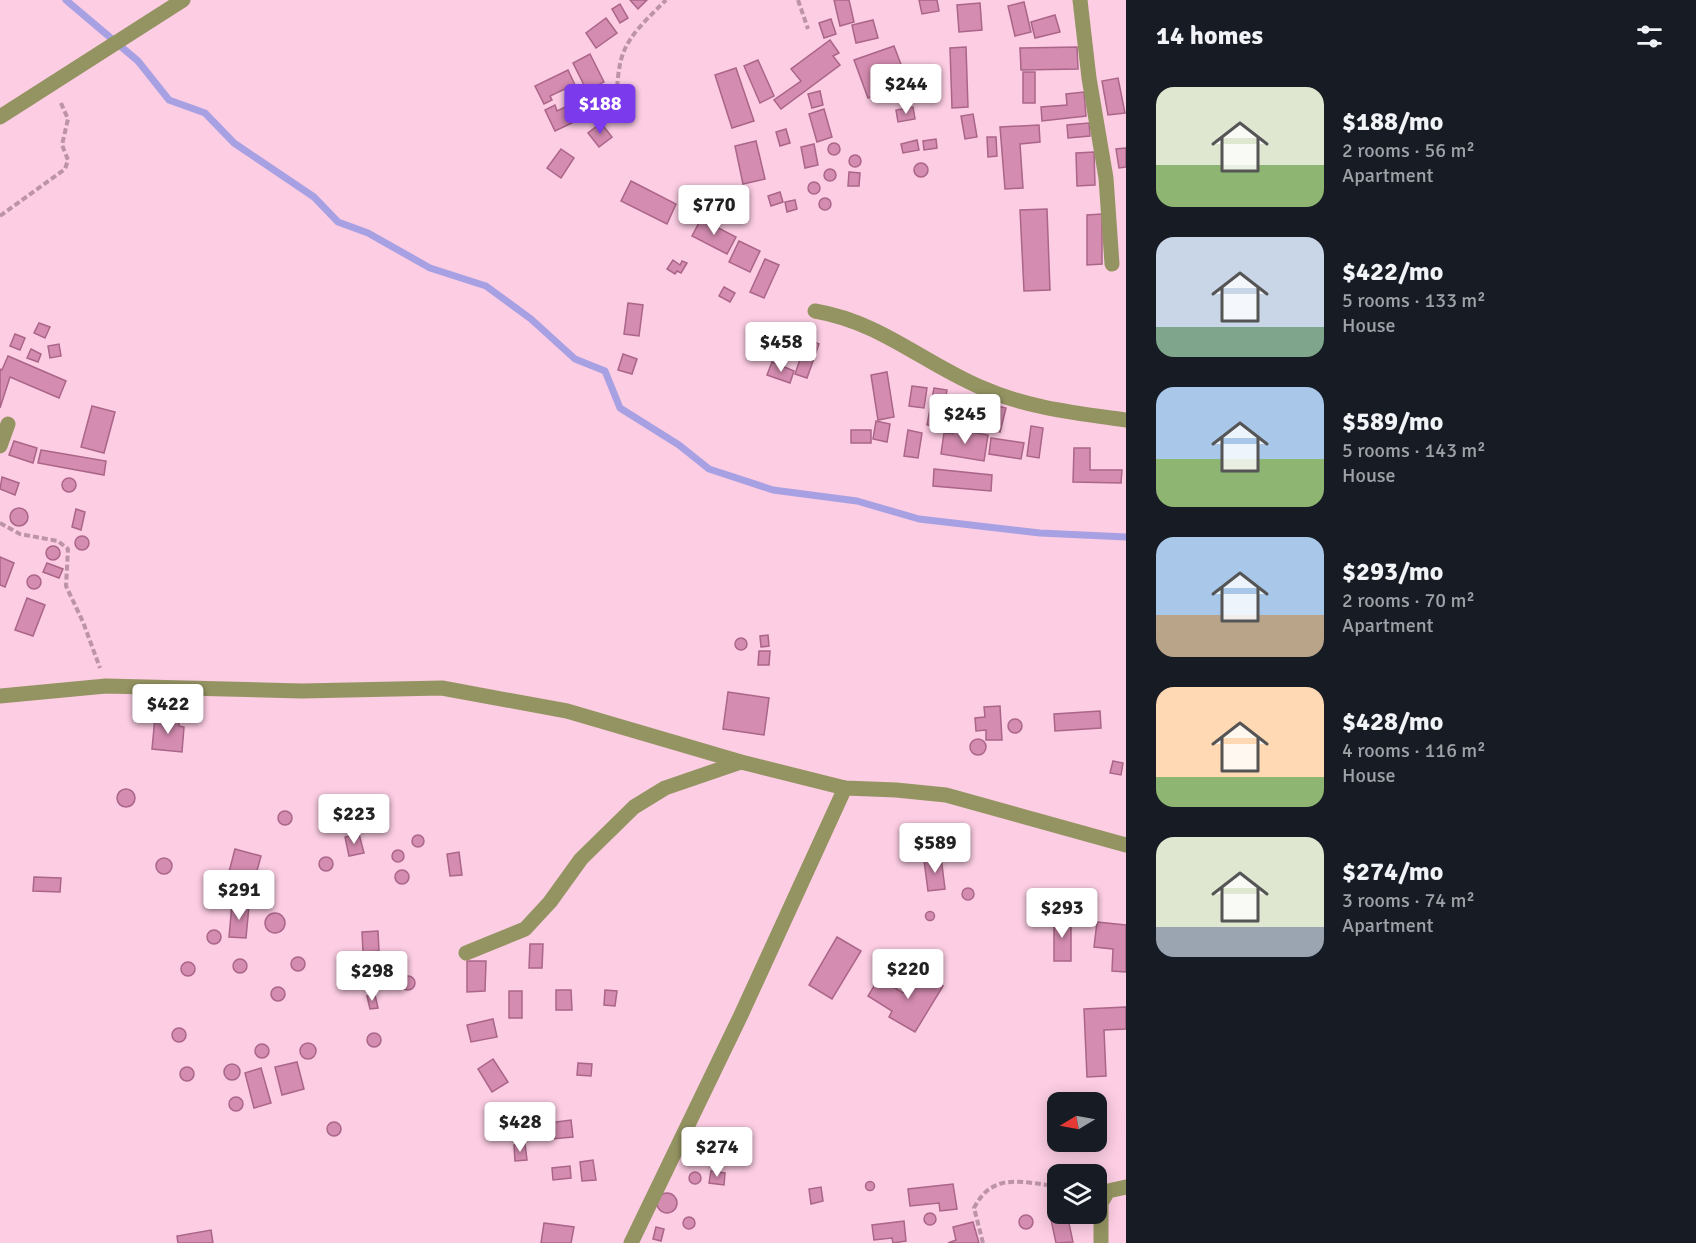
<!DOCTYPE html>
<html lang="en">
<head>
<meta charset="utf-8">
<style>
  body { margin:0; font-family:Signika,sans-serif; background:#242831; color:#f1f3f6; height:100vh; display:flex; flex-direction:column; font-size:22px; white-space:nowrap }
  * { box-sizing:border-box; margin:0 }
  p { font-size:20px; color:#9ea1a6 }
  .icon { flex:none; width:33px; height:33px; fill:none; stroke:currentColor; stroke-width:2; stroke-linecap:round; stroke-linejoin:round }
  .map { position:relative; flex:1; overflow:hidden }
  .drawer { display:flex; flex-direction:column; background:#171b24; width:570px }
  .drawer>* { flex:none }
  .needle { width:39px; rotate:260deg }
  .buttons { position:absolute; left:1047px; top:1092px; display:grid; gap:12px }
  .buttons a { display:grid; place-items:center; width:60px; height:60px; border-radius:12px; background:#171b24; box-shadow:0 3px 15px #0003; font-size:30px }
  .price { position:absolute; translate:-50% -51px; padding:0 14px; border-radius:6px; background:#fff; color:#222; font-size:20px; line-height:39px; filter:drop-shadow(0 2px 3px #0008) }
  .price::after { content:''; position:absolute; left:50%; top:36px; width:18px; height:14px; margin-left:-9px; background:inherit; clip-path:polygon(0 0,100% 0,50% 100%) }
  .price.current { background:#7c3aed; color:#fff }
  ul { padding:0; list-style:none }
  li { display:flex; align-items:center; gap:18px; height:150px; padding:0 30px }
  li span { display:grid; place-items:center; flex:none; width:168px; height:120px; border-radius:18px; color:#555 }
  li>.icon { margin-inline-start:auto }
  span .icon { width:72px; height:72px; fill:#fffc; stroke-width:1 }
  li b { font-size:26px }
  h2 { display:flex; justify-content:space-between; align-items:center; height:72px; padding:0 30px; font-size:26px }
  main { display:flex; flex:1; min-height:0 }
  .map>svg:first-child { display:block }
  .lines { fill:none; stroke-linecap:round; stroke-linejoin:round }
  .stream { stroke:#a7a0e2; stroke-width:7 }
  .building { fill:#d48cb0; stroke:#aa6588; stroke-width:1.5 }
  .path { stroke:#bd94a7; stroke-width:4; stroke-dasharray:6 3; stroke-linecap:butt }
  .minor { stroke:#949462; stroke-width:15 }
</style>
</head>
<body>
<main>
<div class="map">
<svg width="1126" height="1243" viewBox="0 0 1126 1243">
  <rect width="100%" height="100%" fill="#fccde3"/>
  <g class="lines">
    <path class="stream" d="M66,0l72,61 31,39 36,13 29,30 80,54 24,25 30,11 62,35 56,18 45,33 44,40 30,12 15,37 59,37 30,24 64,21 84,11 62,18 121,14 86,4"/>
  </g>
  <g class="building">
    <path d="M630,0h17l-9,9z"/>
    <path d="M834,0h15l5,22 -14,4z"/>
    <path d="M919,0h18l2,11 -17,3z"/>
    <path d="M1024,2l7,30 -16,4 -7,-30z"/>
    <path d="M980,3l2,27 -23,2 -2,-27z"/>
    <path d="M620,4l8,14 -8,5 -8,-14z"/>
    <path d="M1055,15l5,17 -25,6 -4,-16z"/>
    <path d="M606,18l11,15 -21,15 -10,-15z"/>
    <path d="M831,19l5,15 -12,4 -5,-15z"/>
    <path d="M873,20l5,18 -22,5 -4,-18z"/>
    <path d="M830,40l9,13 -6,3 7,9 -59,44 -7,-9 27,-19 -10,-12z"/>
    <path d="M894,46l14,37 -40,15 -14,-38z"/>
    <path d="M966,47l2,60 -16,1 -2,-60z"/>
    <path d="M1077,47l1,22 -57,1 -1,-22z"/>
    <path d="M590,54l14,28 -17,9 -14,-28z"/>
    <path d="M758,60l16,36 -14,7 -16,-37z"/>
    <path d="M736,68l18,53 -22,7 -17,-53z"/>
    <path d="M568,70l21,45 -34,16 -10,-21 10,-5 2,6 17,-8 -7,-15 -17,8 2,4 -8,4 -9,-18z"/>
    <rect x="1023" y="72" width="12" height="31"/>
    <path d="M1118,78l7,35 -17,2 -6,-34z"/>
    <path d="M820,91l3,14 -11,3 -4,-14z"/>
    <path d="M1084,92l2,24 -44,5 -1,-14 26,-2 -1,-11z"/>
    <path d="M913,107l2,12 -17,3 -2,-12z"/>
    <path d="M824,109l8,28 -15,5 -8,-28z"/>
    <path d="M973,114l4,23 -12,2 -4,-23z"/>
    <path d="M601,123l11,14 -13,10 -11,-14z"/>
    <path d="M1089,123l1,13 -22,2 -1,-13z"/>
    <path d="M1039,125l1,17 -20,2 3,44 -18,1 -5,-62z"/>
    <path d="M786,129l4,14 -10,3 -4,-14z"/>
    <path d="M987,137h9l1,19 -9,1z"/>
    <path d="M936,139l1,9 -13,2 -1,-9z"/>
    <path d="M917,140l2,10 -16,3 -2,-9z"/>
    <path d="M756,141l9,38 -22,5 -8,-38z"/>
    <circle cx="834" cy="149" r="6"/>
    <path d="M814,144l4,21 -13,3 -4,-21z"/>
    <path d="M1126,148v19l-7,1 -3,-19z"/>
    <path d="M561,149l13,9 -13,20 -14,-10z"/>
    <path d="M1094,152l1,33 -18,1 -1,-33z"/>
    <circle cx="855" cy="161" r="6"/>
    <circle cx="921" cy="170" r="7"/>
    <circle cx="830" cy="175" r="6"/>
    <path d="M849,172l11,1 -1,13h-11z"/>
    <path d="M631,181l45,23 -9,20 -46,-23z"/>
    <circle cx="814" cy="188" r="6"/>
    <path d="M780,192l3,10 -12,4 -3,-10z"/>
    <circle cx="825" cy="204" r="6"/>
    <path d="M795,200l2,9 -10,3 -2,-10z"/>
    <path d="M1047,209l3,81 -26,1 -4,-81z"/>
    <path d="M1102,214v50l-15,1v-50z"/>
    <path d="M701,219l35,18 -9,17 -35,-18z"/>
    <path d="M739,241l21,10 -10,21 -21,-10z"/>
    <path d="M765,259l14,6 -15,33 -14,-6z"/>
    <path d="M673,260l7,5 2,-4 5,2 -6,10 -4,-2 -2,3 -8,-5z"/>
    <path d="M724,287l11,6 -5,9 -11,-6z"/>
    <path d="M628,303l15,2 -4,31 -15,-2z"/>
    <path d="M39,323l11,4 -5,11 -11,-5z"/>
    <path d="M761,327l10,3 -5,13 -10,-3z"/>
    <path d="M15,334l10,4 -5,12 -10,-4z"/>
    <path d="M807,339l12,5 -12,34 -12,-4z"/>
    <path d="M59,344l2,12 -11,2 -2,-12z"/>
    <path d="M31,349l10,5 -3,8 -11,-4z"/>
    <path d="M623,354l14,5 -5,15 -14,-4z"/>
    <path d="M8,356l58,25 -7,17 -49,-21 -10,31v-39l2,1z"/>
    <path d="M772,362l22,9 -4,12 -23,-8z"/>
    <path d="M887,372l7,45 -16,3 -7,-45z"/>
    <path d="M912,386l15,2 -3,20 -15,-2z"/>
    <path d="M934,388l13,2 -7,37 -13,-2z"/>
    <path d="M985,399l8,1 -3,10 -7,-2z"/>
    <path d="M993,405l13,3 -6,24 -13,-4z"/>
    <path d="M92,406l23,6 -11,41 -23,-6z"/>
    <path d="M876,421l14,3 -3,18 -14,-3z"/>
    <path d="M1031,426l12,2 -4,30 -12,-2z"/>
    <path d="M953,429l35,6 -4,26 -43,-7 3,-21 9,1z"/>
    <rect x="851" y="430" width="20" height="13"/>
    <path d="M908,430l14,3 -4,25 -14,-2z"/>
    <path d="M991,438l33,5 -3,16 -32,-5z"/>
    <path d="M14,441l23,7 -4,15 -24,-8z"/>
    <path d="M1074,448h16v22h32l-1,13 -48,-1z"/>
    <path d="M41,450l65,11 -2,14 -66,-12z"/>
    <path d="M934,469l58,6 -1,16 -58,-5z"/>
    <path d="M2,477l17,6 -4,12 -15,-6z"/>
    <circle cx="69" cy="485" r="7"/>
    <circle cx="19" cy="517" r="9"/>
    <path d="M76,509l9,3 -4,18 -9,-3z"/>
    <circle cx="82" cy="543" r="7"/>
    <circle cx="53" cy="553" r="7"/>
    <path d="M0,557l14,6 -9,24 -5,-2z"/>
    <path d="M47,563l16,6 -4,9 -16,-6z"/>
    <circle cx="34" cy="582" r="7"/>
    <path d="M27,598l18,7 -12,31 -18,-6z"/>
    <path d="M768,635l1,11 -8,1 -1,-11z"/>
    <circle cx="741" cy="644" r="6"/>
    <path d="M759,651h11l-1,14h-11z"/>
    <path d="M728,692l41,6 -5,37 -41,-6z"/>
    <path d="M1000,706l2,34h-16v-10l-10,1 -1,-13 10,-1 -1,-10z"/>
    <path d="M1100,711l1,17 -46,3 -1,-17z"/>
    <path d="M155,717l24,2v7l5,1 -2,25 -30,-3z"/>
    <circle cx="1015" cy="726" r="7"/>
    <circle cx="978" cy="747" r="8"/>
    <path d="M1113,761l10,2 -2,12 -11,-2z"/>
    <circle cx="126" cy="798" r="9"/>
    <circle cx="285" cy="818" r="7"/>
    <path d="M359,834l5,19 -15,3 -4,-19z"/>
    <circle cx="418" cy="841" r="6"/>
    <path d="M235,849l26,7 -6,22 -26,-6z"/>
    <circle cx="398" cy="856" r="6"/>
    <path d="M459,852l3,23 -12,1 -3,-22z"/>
    <circle cx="326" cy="864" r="7"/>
    <path d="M941,857l4,32 -17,2 -4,-31z"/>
    <circle cx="164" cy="866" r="8"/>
    <circle cx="402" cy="877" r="7"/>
    <path d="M34,877l27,1 -1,14 -27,-1z"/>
    <circle cx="968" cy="894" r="6"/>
    <path d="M232,904l17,2 -3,32 -17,-1z"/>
    <circle cx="930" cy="916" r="4.5"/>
    <circle cx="275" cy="923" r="10"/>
    <rect x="1054" y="917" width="17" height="44"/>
    <path d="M1097,922l29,3v47l-14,-1 1,-22 -19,-2z"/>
    <circle cx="214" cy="937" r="7"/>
    <path d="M378,931l1,20 -16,1 -1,-20z"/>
    <path d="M837,937l24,14 -29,48 -23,-14z"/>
    <path d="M530,944h13l-1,24h-13z"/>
    <circle cx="298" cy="964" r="7"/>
    <circle cx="240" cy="966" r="7"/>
    <path d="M467,961h19l-1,30 -18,1z"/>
    <circle cx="188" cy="969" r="7"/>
    <circle cx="389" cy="974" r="7"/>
    <path d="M916,971l27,15 -28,46 -26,-15 3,-6 -24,-15 11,-18 24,15z"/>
    <circle cx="408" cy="983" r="7"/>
    <circle cx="278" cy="994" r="7"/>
    <path d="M556,990h15l1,20h-16z"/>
    <path d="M605,990l12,1 -2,15 -11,-1z"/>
    <rect x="509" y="991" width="13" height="27"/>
    <path d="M375,995l3,13 -8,1 -3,-13z"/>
    <path d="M1126,1007v22l-22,1 2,46 -19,1 -3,-68z"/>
    <path d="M493,1019l4,18 -26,5 -4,-17z"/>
    <circle cx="179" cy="1035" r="7"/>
    <circle cx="374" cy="1040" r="7"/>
    <circle cx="308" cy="1051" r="8"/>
    <circle cx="262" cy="1051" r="7"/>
    <path d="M493,1059l15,23 -16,10 -14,-23z"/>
    <path d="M297,1062l7,27 -22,6 -7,-28z"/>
    <path d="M578,1063l14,1 -1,12 -14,-1z"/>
    <circle cx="232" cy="1072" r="8"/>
    <circle cx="187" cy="1074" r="7"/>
    <path d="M261,1068l10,35 -17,5 -9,-35z"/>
    <circle cx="236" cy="1104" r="7"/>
    <path d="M517,1104l2,26 -19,2 -2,-26z"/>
    <path d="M571,1120l2,17 -22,2 -2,-16z"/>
    <circle cx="334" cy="1129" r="7"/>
    <path d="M525,1144l2,16 -12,1 -1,-16z"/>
    <path d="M593,1160l3,20 -14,1 -2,-19z"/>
    <path d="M570,1166l1,12 -18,2 -1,-12z"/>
    <path d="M711,1171l14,2 -1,12 -15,-2z"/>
    <circle cx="695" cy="1178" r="6"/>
    <circle cx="870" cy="1186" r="4.5"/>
    <path d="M953,1184l4,25 -17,2 -1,-8 -29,3 -2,-17z"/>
    <path d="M821,1187l2,14 -12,3 -2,-15z"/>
    <circle cx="667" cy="1203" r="10"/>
    <circle cx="930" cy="1219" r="6"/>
    <path d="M1067,1214l6,28 -17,1 -6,-28z"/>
    <circle cx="1026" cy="1222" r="7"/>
    <circle cx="689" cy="1223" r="6"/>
    <path d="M904,1221l2,20 -13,2 -1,-5 -18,2 -2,-15z"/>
    <path d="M973,1222l6,21h-31l8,-3 -3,-13z"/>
    <path d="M544,1223l30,4 -3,16h-30z"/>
    <path d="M656,1227l8,2 -3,12 -8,-2z"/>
    <path d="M211,1230l2,13h-35l-1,-7z"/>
  </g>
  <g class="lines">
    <g class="path">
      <path d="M798,0l10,29"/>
      <path d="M616,114c2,-64 4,-69 50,-114"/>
      <path d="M0,216l65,-47 3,-9 -6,-15 6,-26 -8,-18"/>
      <path d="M0,523l20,11 38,7 10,8 -2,37 17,36 17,46"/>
      <path d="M983,1243l-9,-35c19,-37 48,-25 84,-22"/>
    </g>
    <g class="minor">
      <path d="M1080,0l9,78 17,100 6,86"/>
      <path d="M0,117l183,-117"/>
      <path d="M815,311c65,11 107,51 165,76 47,21 96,26 146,33"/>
      <path d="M0,446l8,-22"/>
      <path d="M0,696l106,-10 196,5 140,-3 125,23 174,51 104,26 51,2 50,5 180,50"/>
      <path d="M466,953l59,-24 25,-27 31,-43 53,-52 31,-19 76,-26"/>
      <path d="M631,1243l110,-228 104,-227"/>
      <path d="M1101,1243v-40l7,-12 18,-4"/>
    </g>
  </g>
</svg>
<div class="buttons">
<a><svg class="needle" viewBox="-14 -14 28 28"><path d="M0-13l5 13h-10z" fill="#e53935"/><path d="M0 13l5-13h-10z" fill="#9ea1a6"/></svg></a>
<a><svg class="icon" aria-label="layers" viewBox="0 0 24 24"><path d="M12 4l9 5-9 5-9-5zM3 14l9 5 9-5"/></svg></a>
</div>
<b class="price" style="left:906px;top:115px">$244</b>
<b class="price current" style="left:600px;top:135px">$188</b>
<b class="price" style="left:714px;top:236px">$770</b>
<b class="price" style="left:781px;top:373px">$458</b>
<b class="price" style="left:965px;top:445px">$245</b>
<b class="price" style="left:168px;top:735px">$422</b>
<b class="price" style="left:354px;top:845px">$223</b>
<b class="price" style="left:935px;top:874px">$589</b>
<b class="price" style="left:239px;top:921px">$291</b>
<b class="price" style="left:1062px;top:939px">$293</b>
<b class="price" style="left:908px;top:1000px">$220</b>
<b class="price" style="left:372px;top:1002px">$298</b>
<b class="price" style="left:520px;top:1153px">$428</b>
<b class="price" style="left:717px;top:1178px">$274</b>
</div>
<section class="drawer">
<h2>14 homes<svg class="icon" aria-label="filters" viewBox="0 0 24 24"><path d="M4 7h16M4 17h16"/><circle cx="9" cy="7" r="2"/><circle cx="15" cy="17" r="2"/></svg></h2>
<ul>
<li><span style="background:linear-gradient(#dfe7d0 65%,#8fb573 0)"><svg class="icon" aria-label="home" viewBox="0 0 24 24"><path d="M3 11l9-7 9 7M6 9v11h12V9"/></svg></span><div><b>$188/mo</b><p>2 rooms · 56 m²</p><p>Apartment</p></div></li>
<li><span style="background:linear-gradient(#c9d6e8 75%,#7fa58c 0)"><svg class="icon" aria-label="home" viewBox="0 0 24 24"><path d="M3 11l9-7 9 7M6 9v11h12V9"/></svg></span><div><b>$422/mo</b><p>5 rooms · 133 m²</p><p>House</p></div></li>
<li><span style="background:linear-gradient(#a9c7e8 60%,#8fb573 0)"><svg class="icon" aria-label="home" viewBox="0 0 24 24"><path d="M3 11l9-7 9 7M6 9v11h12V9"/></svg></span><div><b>$589/mo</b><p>5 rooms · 143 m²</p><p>House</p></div></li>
<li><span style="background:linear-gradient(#a9c7e8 65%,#b9a48a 0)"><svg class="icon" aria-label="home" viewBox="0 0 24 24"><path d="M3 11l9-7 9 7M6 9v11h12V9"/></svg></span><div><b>$293/mo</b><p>2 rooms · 70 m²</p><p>Apartment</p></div></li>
<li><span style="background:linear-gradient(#ffd9b3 75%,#8fb573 0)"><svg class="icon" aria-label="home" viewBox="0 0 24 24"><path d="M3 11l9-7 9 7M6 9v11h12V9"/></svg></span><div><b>$428/mo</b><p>4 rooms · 116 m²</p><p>House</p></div></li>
<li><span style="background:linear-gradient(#dfe7d0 75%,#9aa5b1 0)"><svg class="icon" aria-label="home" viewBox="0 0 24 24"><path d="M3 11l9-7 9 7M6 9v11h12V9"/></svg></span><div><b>$274/mo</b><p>3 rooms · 74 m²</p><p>Apartment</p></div></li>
</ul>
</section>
</main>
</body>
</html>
